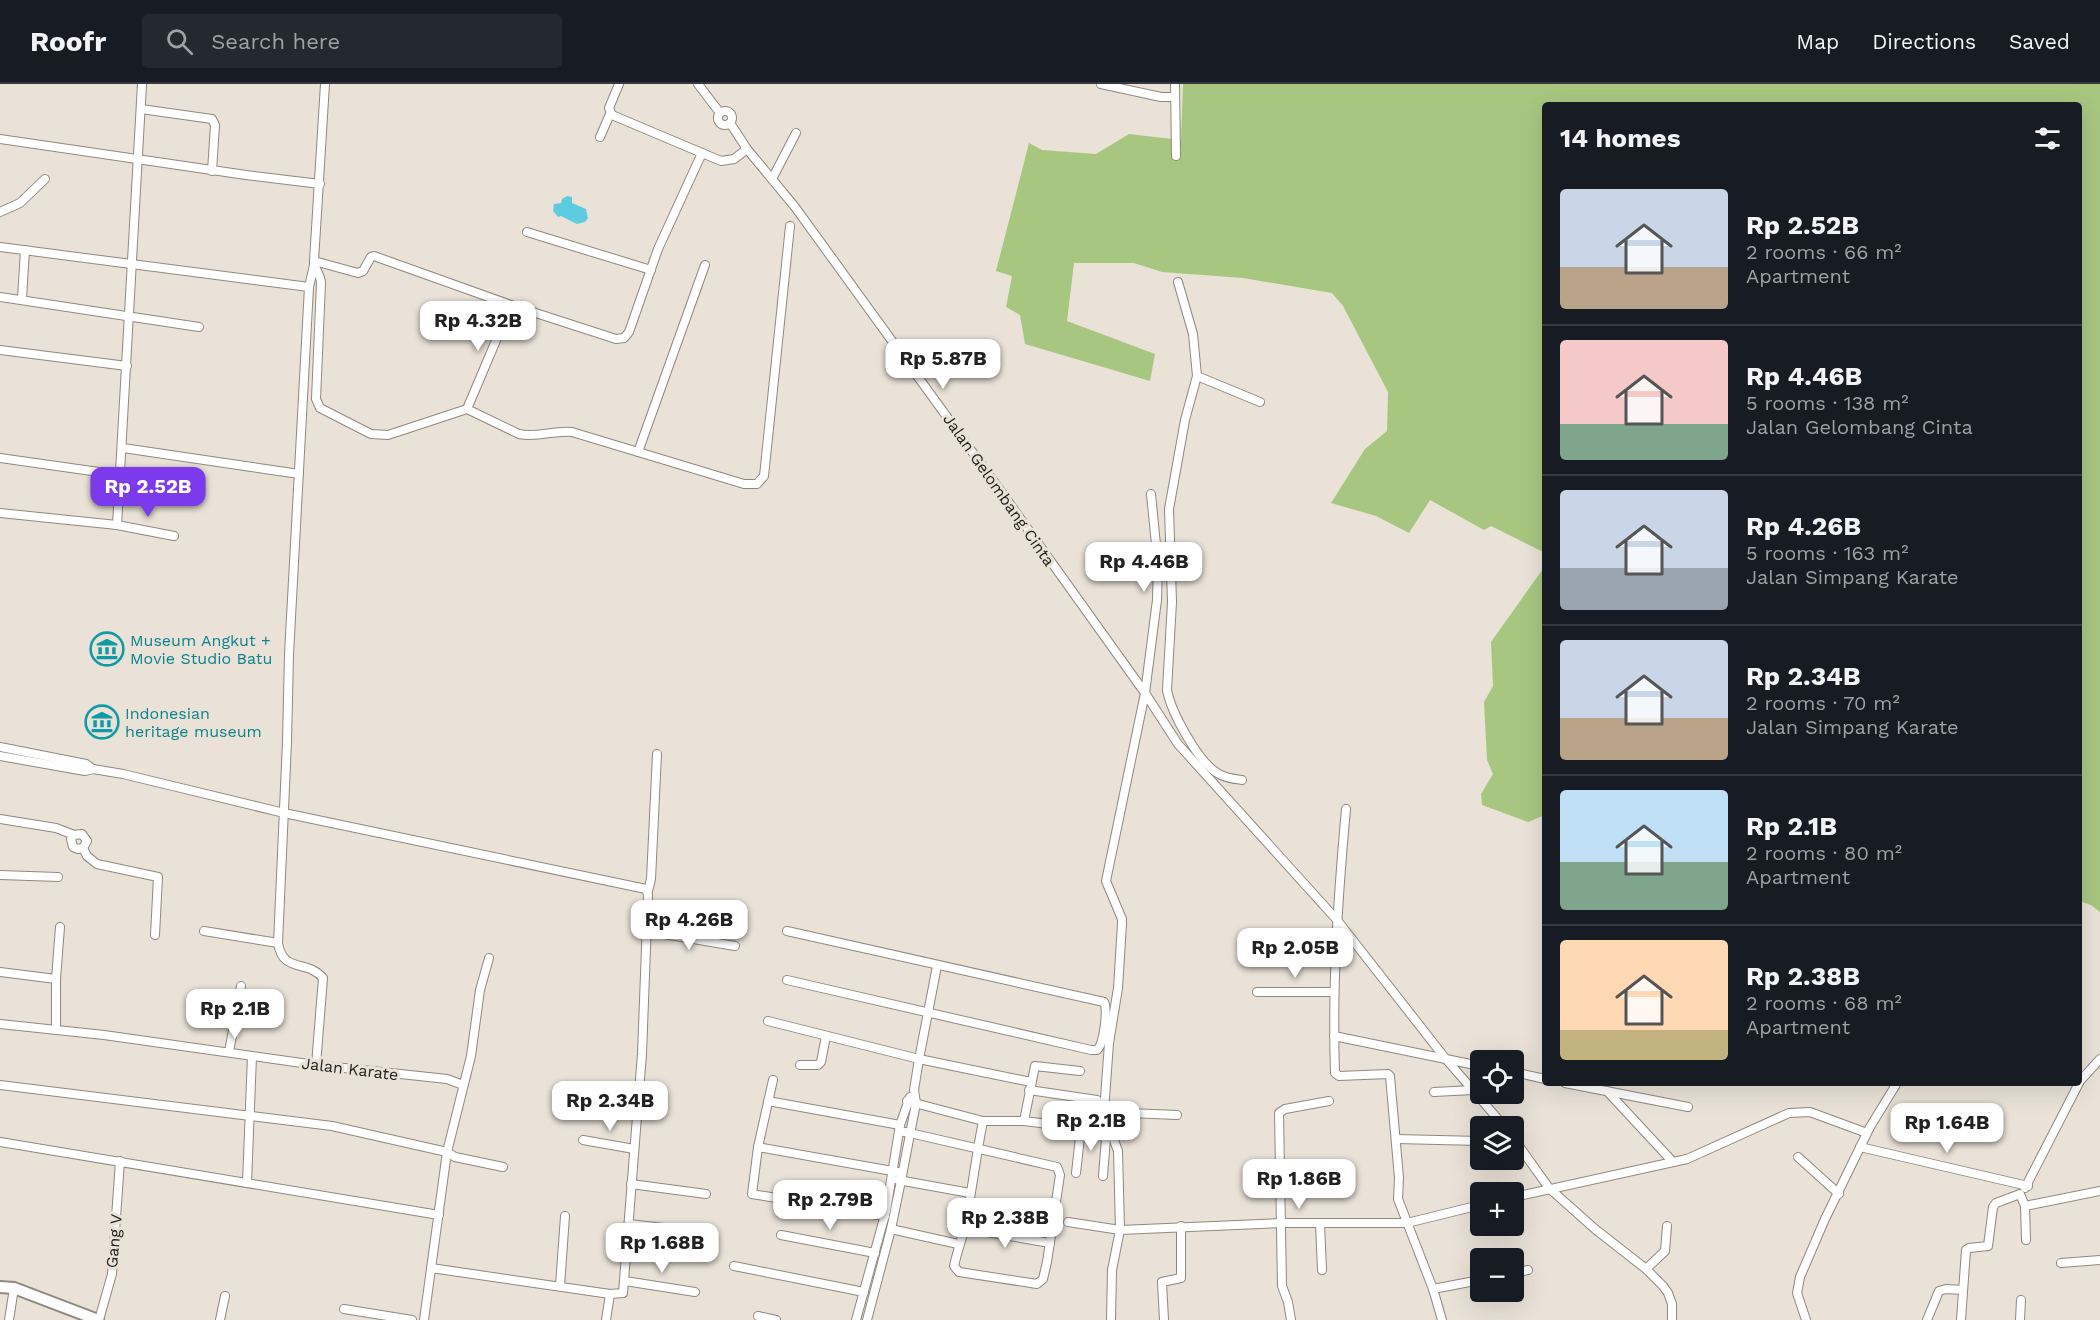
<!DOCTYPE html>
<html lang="en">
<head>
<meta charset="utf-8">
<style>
  body { margin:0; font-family:"Work Sans",sans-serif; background:#242831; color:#f1f3f6; height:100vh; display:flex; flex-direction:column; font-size:22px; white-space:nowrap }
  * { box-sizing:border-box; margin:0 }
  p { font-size:20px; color:#9ea1a6 }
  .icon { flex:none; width:33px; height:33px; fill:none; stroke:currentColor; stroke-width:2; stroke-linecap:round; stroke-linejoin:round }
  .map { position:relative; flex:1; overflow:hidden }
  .side { position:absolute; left:1542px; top:18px; width:540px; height:984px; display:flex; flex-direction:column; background:#171b24; border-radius:6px; box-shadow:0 6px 24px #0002 }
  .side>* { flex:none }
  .tools { position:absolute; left:1470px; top:966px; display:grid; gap:12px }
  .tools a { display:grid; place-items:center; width:54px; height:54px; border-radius:6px; background:#171b24; box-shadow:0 6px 24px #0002; font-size:30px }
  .price { position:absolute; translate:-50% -51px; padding:0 14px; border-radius:12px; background:#fff; color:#222; font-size:20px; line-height:39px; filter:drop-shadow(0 2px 3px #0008) }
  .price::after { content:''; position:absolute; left:50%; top:36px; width:18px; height:14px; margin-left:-9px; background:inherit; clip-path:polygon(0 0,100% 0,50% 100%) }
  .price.current { background:#7c3aed; color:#fff }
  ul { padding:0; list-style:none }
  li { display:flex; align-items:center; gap:18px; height:150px; padding:0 18px }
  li+li { border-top:2px solid #363941 }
  li span { display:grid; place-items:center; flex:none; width:168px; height:120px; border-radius:6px; color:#555 }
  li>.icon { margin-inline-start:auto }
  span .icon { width:72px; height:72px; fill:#fffc; stroke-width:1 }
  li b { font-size:26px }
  h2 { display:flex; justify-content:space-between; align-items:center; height:72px; padding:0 18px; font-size:26px }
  header { display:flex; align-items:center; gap:36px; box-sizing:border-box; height:84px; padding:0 30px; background:#171b24; border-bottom:2px solid #363941 }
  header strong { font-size:28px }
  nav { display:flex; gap:33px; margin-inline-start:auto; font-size:21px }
  .search { width:420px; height:54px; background:#242831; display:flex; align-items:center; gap:15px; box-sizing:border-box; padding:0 21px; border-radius:6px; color:#9ea1a6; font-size:22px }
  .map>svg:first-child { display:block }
  .green { fill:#a7c780 }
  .water { fill:#5ecce0 }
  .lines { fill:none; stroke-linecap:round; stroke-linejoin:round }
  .street-casing { stroke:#90887e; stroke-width:10 }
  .secondary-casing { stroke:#90887e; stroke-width:14 }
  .street { stroke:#fff; stroke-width:8 }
  .secondary { stroke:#fff; stroke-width:10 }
  .labels { text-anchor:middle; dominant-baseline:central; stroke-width:6; stroke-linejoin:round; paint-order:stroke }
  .street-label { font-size:16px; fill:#23201c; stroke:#eae2d7 }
  .culture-label { font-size:16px; fill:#0d838f; stroke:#eae2d7; text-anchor:start }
</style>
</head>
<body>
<header>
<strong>Roofr</strong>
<div class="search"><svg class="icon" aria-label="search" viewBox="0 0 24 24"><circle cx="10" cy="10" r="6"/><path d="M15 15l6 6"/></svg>Search here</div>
<nav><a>Map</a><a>Directions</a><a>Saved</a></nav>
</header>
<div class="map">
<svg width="2100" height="1236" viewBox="0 0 2100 1236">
  <rect width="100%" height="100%" fill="#eae2d7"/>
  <g class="green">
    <path d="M1183,0h917v828l-9,-7 -12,-4v-796h-534v448l-54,-27 -7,4 -54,-30 -21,33 -33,-17 -45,-13 34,-54 22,-18 1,-39 -45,-86 -11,-13 -89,-15 -81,-6 -28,-9h-60l-7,58 88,33 -5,27 -125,-37 -5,-29 -14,-8 6,-31 -16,-5 33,-128 13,7 54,4 33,-20 52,6z"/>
    <path d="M1545,482v249l-17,7 -46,-17 -1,-11 12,-20 -6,-14 -3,-58 9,-16 -2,-44z"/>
  </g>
  <path class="water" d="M567,112l5,1v6l14,6 2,9 -3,4 -8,2 -16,-8 -3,1 -5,-6 1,-7 7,-1 1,-4z"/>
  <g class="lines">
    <g class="street-casing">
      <g id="street">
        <path d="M325,0l-11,177c0,8 7,14 7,22l-5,116 4,9 51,26 17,1 79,-26 52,25c18,4 35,-4 53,-2l172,52h13l7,-8 26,-250"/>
        <path d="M619,0l-10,24 3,7 109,46 13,-2 13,-10"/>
        <path d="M698,0l22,29"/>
        <path d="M1101,0l60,13h14"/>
        <path d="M1175,0l1,72"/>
        <path d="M141,25l71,10 3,6 -3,46"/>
        <circle cx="725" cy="34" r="7"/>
        <path d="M730,39l17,26 48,58 202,279 148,207 33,51 159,176 108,138 59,68"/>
        <path d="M600,53l10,-23"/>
        <path d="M0,55l246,36 74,9"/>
        <path d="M772,95l24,-46"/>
        <path d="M0,128l20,-9 25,-24"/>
        <path d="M527,148l124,38"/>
        <path d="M0,163l309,40"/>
        <path d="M314,177l44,12 5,-2 8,-14 3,-1 137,49 105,34 8,-1 5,-6 29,-83 44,-96"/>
        <path d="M314,181l-5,22 -20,367 -2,88 -9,201c5,31 29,16 45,35l-7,87"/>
        <path d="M1178,198l15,52 4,42 -12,44 -16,89 3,93 -5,88c4,22 32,74 52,84 6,4 15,5 23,6"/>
        <path d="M0,213l199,30"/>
        <path d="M22,215l3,-49"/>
        <path d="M0,266l127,16"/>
        <path d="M1197,292l63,26"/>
        <path d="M467,325l44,-104"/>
        <path d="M123,364l176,26"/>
        <path d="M638,368l67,-187"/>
        <path d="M0,374l120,17"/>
        <path d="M0,429l117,12 57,11"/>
        <path d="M117,441l25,-441"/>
        <path d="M0,663l86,17 7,5"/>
        <path d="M0,672l85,15 8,-2 30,5 161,39 362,76 2,6 -6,159 -19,239 -13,1 -179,-26"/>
        <path d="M1346,725c-8,88 -14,175 -11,264l4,3 49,-2 2,2 9,102 -1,21 35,90 9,31"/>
        <path d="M0,735l56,9 18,7 8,-1 5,7 -4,7 -5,1 -5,-2 -2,-8 3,-4"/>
        <path d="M83,764l4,8 10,8 61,13 -3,58"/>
        <path d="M0,791l58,2"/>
        <path d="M648,807l3,-12 6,-125"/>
        <path d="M204,847l74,12"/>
        <path d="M646,847l89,15"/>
        <path d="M0,888l56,7"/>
        <path d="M787,896l304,70h6c7,-6 11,-40 7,-48l-317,-71"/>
        <path d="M1257,908h77"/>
        <path d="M768,937l151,38 112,23"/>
        <path d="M0,940l104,11 212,30 131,14 16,6"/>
        <path d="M56,946v-51l4,-52"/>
        <path d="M1334,952l146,30"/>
        <path d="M229,968l12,-66"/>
        <path d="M800,981h18l3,-3 5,-26"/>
        <path d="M1514,988l31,7"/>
        <path d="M773,996l-15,67 -6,47 133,22"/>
        <path d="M2079,998l21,-23"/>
        <path d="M1565,999l123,24"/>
        <path d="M0,1001l332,41 115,26 8,5 48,10"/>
        <path d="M1029,1006l68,10"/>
        <path d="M1607,1007l65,70"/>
        <path d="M1434,1008l39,-2"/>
        <path d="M768,1017l132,24"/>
        <path d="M907,1017l76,20h41l80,10 2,7 -3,38"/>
        <path d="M1104,1028l73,3"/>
        <path d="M1024,1037l11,-55 45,5"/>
        <path d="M899,1047l11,2 147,34 3,8 -13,87 -4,17 -6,5 -78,-12 -5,-6c3,-14 8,-27 11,-40 7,-35 11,-70 18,-105"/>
        <path d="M1396,1055l84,2"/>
        <path d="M1514,1055l35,49 46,41 51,40 17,17 5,7 4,11v16"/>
        <path d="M583,1056l51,9"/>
        <path d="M0,1058l439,73"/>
        <path d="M758,1063l140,25"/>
        <path d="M1860,1063l168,39"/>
        <path d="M1798,1073l41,37"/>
        <path d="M1076,1089l5,-45"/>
        <path d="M898,1096l72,13"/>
        <path d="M247,1099l5,-127"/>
        <path d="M631,1100l75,10"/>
        <path d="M2025,1104l54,-105"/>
        <path d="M1514,1113l173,-38 102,-46 21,-1 57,21"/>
        <path d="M968,1119l86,15"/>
        <path d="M2025,1122l1,34"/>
        <path d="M1068,1138l52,8 -2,-79 -14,-39 5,-69 9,-55 4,-64v-5l-16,-38 39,-188 12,-93 1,-35 -7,-71"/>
        <path d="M1320,1139l2,47"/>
        <path d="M629,1140l78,9"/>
        <path d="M964,1144l86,15"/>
        <path d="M891,1145l67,15"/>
        <path d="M781,1151l94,18"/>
        <path d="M2061,1179l39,-3"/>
        <path d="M734,1182l130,26"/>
        <path d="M1646,1185l19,-18 2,-25"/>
        <path d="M1514,1189l14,-3"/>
        <path d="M625,1197l70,11"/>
        <path d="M560,1202l5,-70"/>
        <path d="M1433,1205l47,-9"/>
        <path d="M344,1225l68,11"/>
        <path d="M758,1232l18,4"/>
        <path d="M9,1236l5,-32"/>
        <path d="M99,1236l13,-46 8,-113"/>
        <path d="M220,1236l5,-24"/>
        <path d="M424,1236l23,-168 24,-96 9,-66 9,-32"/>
        <path d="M606,1236l4,-26"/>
        <path d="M856,1236l30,-109 14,-86 10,-28"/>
        <path d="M867,1236l24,-91 10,-48 15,-78 -2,-13 5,-31 18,-93"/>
        <path d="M1111,1236l1,-50 8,-40 161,-7h126l73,-18"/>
        <path d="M1164,1236l-2,-38 19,-4v-52"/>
        <path d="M1291,1236l-3,-18 -6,-16 -3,-173 6,-4 44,-8"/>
        <path d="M1806,1236l-9,-27 3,-16 25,-58 45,-92 27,-44"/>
        <path d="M1927,1236l12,-29 7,-2 17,1"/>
        <path d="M1961,1236l5,-70 3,-2 19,-2 5,-39 3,-4 24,-9 5,12 75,-15"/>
        <path d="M2020,1236l1,-20"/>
      </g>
    </g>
    <g class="secondary-casing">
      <path id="secondary" d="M0,1203l14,1 84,32"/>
    </g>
    <use href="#street" class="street"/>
    <use href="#secondary" class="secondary"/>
  </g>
  <defs>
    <g id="museum-ring" transform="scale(1.725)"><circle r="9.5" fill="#eae2d7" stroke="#0f9aa8" stroke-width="1.5"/><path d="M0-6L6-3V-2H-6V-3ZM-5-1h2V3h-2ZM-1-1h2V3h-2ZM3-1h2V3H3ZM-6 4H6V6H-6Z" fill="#0f9aa8"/></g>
  </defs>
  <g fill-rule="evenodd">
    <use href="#museum-ring" x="107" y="565"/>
    <use href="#museum-ring" x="102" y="638"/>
  </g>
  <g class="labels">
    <g class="street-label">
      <text transform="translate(999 406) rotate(55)">Jalan Gelombang Cinta</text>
      <text transform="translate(350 985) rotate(7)">Jalan Karate</text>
      <text transform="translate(114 1157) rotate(-85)">Gang V</text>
    </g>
    <g class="culture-label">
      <text x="130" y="556">Museum Angkut +<tspan x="130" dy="18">Movie Studio Batu</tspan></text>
      <text x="125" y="629">Indonesian<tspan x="125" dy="18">heritage museum</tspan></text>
    </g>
  </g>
</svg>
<div class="tools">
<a><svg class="icon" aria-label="locate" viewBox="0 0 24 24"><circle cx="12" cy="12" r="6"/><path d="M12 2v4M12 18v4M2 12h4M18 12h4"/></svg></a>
<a><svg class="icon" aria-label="layers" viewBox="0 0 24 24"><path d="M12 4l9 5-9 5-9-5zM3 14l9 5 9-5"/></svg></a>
<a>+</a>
<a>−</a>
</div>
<b class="price" style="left:478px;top:268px">Rp 4.32B</b>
<b class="price" style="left:943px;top:306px">Rp 5.87B</b>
<b class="price current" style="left:148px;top:434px">Rp 2.52B</b>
<b class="price" style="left:1144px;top:509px">Rp 4.46B</b>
<b class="price" style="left:689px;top:867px">Rp 4.26B</b>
<b class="price" style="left:1295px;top:895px">Rp 2.05B</b>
<b class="price" style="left:235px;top:956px">Rp 2.1B</b>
<b class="price" style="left:610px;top:1048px">Rp 2.34B</b>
<b class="price" style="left:1091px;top:1068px">Rp 2.1B</b>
<b class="price" style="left:1947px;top:1070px">Rp 1.64B</b>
<b class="price" style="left:1299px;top:1126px">Rp 1.86B</b>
<b class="price" style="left:830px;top:1147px">Rp 2.79B</b>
<b class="price" style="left:1005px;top:1165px">Rp 2.38B</b>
<b class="price" style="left:662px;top:1190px">Rp 1.68B</b>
<section class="side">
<h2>14 homes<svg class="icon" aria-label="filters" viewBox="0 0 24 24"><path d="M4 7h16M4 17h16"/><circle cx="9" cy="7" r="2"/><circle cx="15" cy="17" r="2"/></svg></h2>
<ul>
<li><span style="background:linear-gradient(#c9d6e8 65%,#b9a48a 0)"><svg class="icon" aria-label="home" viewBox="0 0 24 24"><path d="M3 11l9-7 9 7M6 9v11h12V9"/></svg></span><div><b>Rp 2.52B</b><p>2 rooms · 66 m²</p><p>Apartment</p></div></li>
<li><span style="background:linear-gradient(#f6c9c9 70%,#7fa58c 0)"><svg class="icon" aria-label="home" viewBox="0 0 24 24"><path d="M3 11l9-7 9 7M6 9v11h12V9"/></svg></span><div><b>Rp 4.46B</b><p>5 rooms · 138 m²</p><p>Jalan Gelombang Cinta</p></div></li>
<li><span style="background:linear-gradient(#c9d6e8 65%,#9aa5b1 0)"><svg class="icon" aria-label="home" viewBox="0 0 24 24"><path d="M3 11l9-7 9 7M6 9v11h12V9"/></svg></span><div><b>Rp 4.26B</b><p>5 rooms · 163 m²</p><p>Jalan Simpang Karate</p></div></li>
<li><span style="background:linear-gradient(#c9d6e8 65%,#b9a48a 0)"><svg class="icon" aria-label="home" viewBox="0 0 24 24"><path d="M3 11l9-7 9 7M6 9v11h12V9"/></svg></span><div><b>Rp 2.34B</b><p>2 rooms · 70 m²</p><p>Jalan Simpang Karate</p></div></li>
<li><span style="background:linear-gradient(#bfe0f5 60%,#7fa58c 0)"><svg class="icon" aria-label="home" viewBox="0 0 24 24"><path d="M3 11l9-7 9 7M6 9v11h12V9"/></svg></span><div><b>Rp 2.1B</b><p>2 rooms · 80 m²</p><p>Apartment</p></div></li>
<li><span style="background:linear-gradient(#ffd9b3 75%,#c2b280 0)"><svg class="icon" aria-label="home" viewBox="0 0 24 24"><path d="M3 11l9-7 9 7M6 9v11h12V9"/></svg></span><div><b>Rp 2.38B</b><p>2 rooms · 68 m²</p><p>Apartment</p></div></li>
</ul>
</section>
</div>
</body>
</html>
